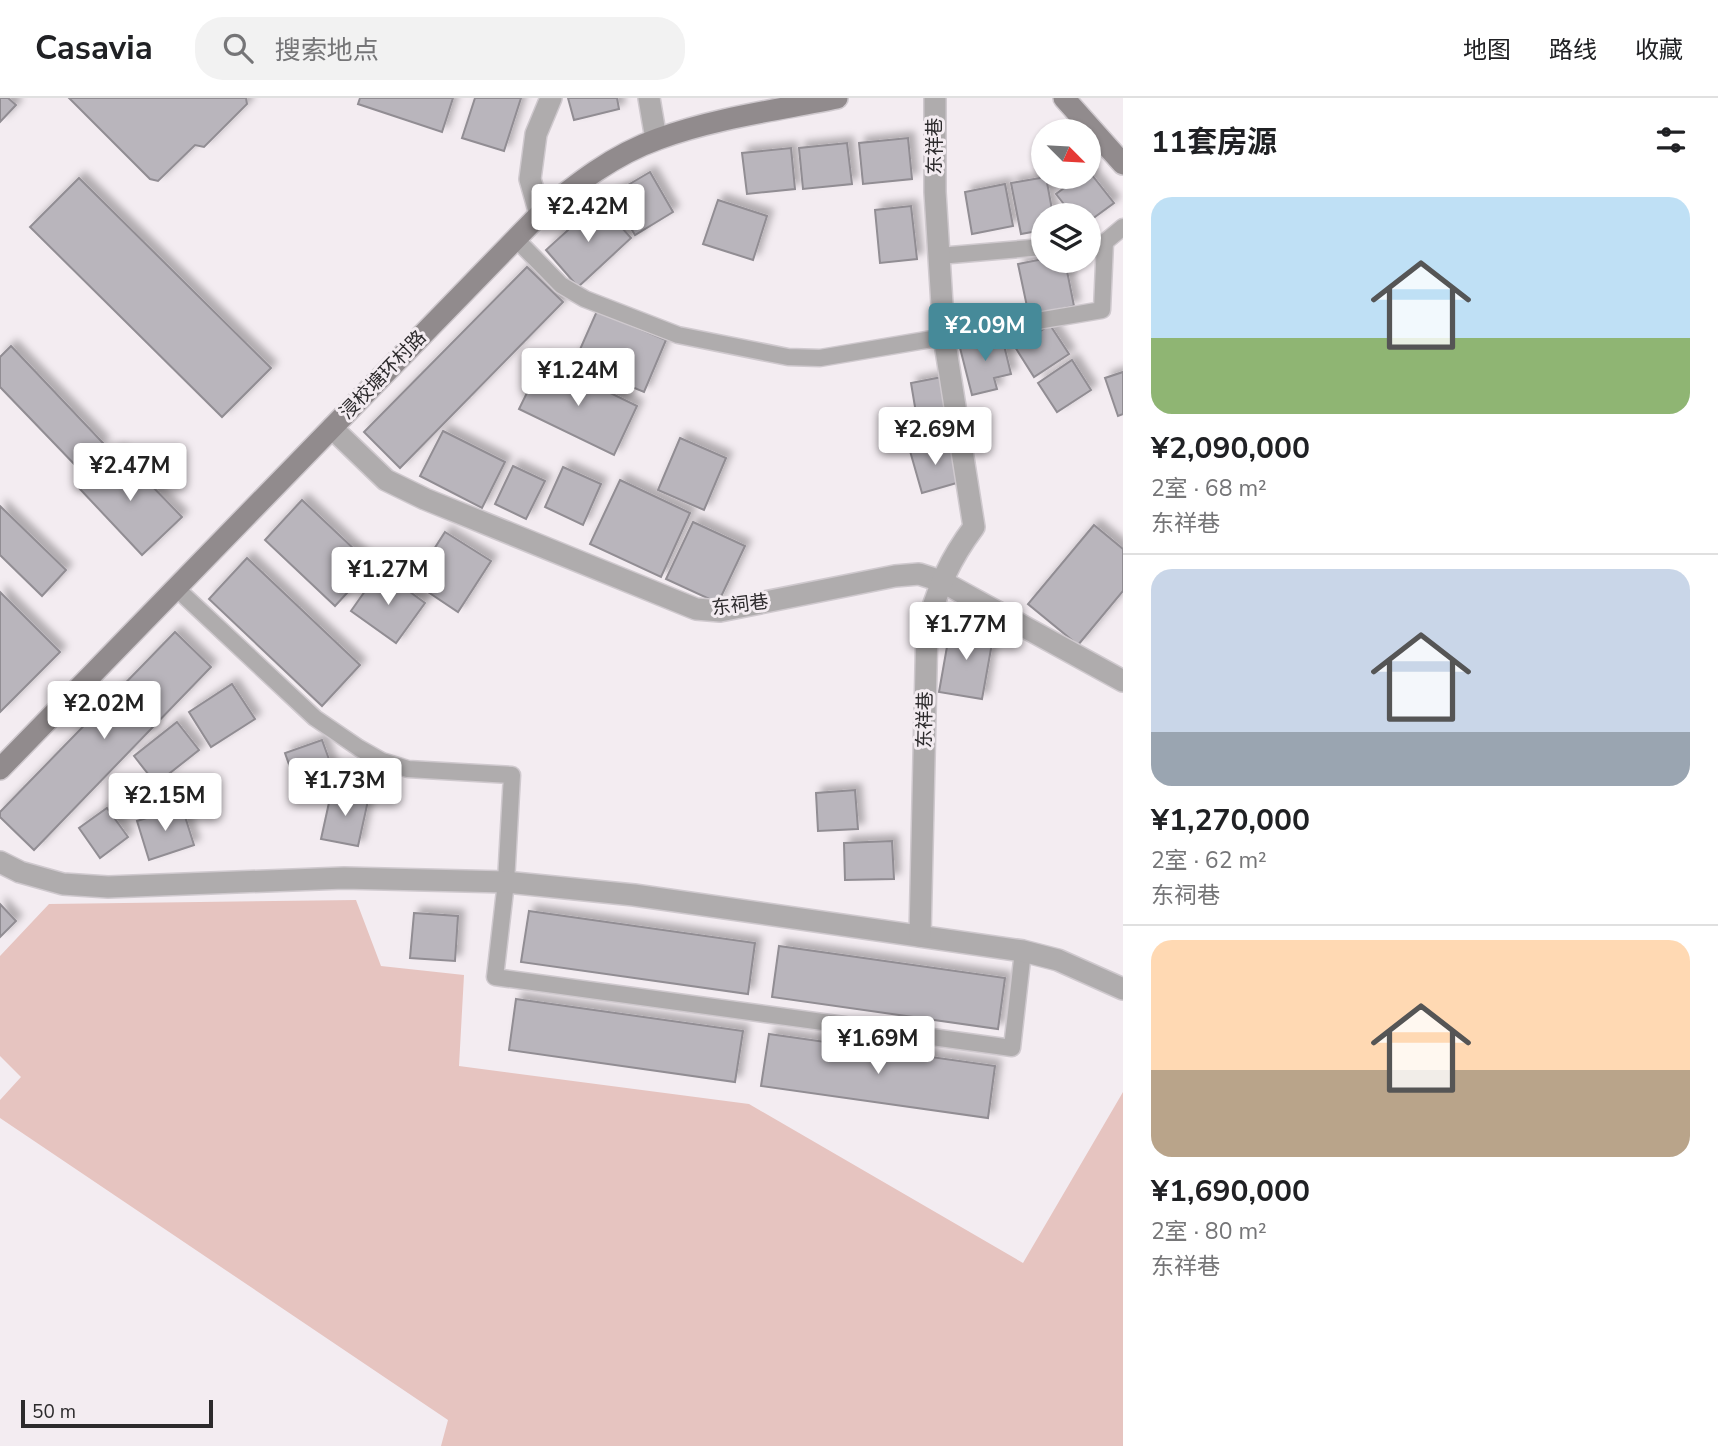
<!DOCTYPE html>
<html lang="zh">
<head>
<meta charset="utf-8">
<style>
  body { margin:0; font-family:"Nunito Sans","Noto Sans SC",sans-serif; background:#f2f2f2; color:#202124; height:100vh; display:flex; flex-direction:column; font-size:26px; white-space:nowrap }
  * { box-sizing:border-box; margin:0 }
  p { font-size:23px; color:#757577 }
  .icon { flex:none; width:38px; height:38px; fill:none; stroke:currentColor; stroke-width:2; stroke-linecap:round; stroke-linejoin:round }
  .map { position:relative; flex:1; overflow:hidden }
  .side { display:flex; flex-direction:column; background:#fff; width:595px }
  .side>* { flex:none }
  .needle { width:46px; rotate:114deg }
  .controls { position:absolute; left:1031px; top:21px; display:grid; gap:14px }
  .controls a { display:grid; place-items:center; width:70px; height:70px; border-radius:50%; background:#fff; box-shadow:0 2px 5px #0004; font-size:35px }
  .scale { position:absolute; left:21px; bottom:18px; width:192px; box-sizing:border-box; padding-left:7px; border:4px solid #2c2a2c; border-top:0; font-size:19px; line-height:24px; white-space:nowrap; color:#2c2a2c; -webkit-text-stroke:5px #f3ecf1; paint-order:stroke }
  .price { position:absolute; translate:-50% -60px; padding:0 16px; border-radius:7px; background:#fff; color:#222; font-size:23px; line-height:46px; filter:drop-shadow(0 2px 4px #0008) }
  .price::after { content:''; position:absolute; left:50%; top:42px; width:21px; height:16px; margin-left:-10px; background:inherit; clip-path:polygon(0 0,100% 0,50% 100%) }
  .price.current { background:#468a99; color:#fff }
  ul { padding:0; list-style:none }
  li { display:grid; align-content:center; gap:14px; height:371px; padding:0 28px }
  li+li { border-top:2px solid #e0e0e0 }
  li span { display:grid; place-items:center; height:217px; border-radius:21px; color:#555 }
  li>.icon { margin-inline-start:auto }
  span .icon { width:126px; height:126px; fill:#fffc; stroke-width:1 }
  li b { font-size:30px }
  h2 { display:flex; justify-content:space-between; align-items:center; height:84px; padding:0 28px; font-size:30px }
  header { display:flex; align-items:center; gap:42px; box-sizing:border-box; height:98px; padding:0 35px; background:#fff; border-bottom:2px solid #e0e0e0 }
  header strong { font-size:33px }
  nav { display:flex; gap:38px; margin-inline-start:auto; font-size:24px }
  .search { width:490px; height:63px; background:#f2f2f2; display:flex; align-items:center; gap:18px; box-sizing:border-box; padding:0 24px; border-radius:28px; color:#757577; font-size:26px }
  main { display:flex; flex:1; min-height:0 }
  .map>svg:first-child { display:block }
  .green { fill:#e6c4c0 }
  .building { fill:#b9b5bc; stroke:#918d93; stroke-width:2; filter:url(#shadow) }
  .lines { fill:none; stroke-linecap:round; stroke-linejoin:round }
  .lane-casing { stroke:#cfc9ce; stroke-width:19 }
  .street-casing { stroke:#cfc9ce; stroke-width:24 }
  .secondary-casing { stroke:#cfc9ce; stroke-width:24 }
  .lane { stroke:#afacad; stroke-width:16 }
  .street { stroke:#afacad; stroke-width:21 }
  .secondary { stroke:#918b8d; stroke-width:21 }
  .labels { text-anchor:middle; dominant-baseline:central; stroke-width:6; stroke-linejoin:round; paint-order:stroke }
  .street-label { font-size:19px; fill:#2c2a2c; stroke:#f3ecf1 }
</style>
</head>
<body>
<header>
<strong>Casavia</strong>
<div class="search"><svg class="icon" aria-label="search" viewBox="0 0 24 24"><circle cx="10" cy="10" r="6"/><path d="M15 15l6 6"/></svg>搜索地点</div>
<nav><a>地图</a><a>路线</a><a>收藏</a></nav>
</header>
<main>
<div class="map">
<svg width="1123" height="1348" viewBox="0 0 1123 1348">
  <defs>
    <filter id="shadow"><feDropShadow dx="6" dy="-6" stdDeviation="3.5" flood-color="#0004"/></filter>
  </defs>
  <rect width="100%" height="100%" fill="#f3ecf1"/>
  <path class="green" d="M356,802l25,66 83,9 -5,91 290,38 274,159 100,-171v354h-682l7,-26 -448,-302v-18l21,-23 -21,-21v-100l49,-52z"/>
  <g class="building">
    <path d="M0,0h8l8,7 -16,17z"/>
    <path d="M69,0h177l1,6 -43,43 -9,-2 -37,36 -8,-2z"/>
    <path d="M360,0h93l-11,34 -84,-28z"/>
    <path d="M475,0h46l-17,53 -42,-13z"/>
    <path d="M568,0h49l2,11 -45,11z"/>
    <path d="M908,40l4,41 -49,5 -4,-41z"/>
    <path d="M847,45l5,41 -49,5 -4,-41z"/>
    <path d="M791,50l4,41 -48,5 -5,-41z"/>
    <path d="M1088,72l26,33 -26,19v-7h-22l4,-3 -14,-18 8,-6 -9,-11h33z"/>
    <path d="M650,74l23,40 -38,23 -24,-40z"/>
    <path d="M1046,79l7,38h-10v15l-22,4 -10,-51z"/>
    <path d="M79,80l192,190 -49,49 -192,-190z"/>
    <path d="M1005,86l8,42 -41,8 -7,-42z"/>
    <path d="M718,102l49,16 -14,44 -50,-16z"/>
    <path d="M599,104l32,36 -53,49 -32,-37z"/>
    <path d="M911,108l6,53 -37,4 -5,-53z"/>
    <path d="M1043,161l22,2 9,45 -45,10 -11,-52z"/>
    <path d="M527,169l36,35 -163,166 -36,-36z"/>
    <path d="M597,213l69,29 -22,52 -70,-29z"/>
    <path d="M1050,227l19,29 -35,23 -19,-30z"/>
    <path d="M1001,235l10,41 -17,4 3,11 -25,6 -13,-51z"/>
    <path d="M11,248l92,97 -25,25 -78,-81v-30z"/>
    <path d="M543,262l94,46 -23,49 -95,-46z"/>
    <path d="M1072,262l19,30 -34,22 -19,-29z"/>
    <path d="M1123,274v42l-5,2 -13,-38z"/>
    <path d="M942,279l7,42 -31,6 -7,-42z"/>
    <path d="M443,333l62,31 -23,46 -62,-32z"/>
    <path d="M680,340l46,20 -22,52 -46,-20z"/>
    <path d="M948,342l12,42 -38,11 -12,-42z"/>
    <path d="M118,353l64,66 -40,38 -63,-67z"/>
    <path d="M513,368l32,15 -19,38 -31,-15z"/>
    <path d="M563,369l38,17 -18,41 -38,-18z"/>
    <path d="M620,382l70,33 -29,64 -71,-33z"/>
    <path d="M302,402l70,66 -37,40 -70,-66z"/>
    <path d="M0,408l66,64 -24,26 -42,-41z"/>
    <path d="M693,424l52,24 -27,57 -52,-24z"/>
    <path d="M1094,427l29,24v42l-45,54 -50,-41z"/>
    <path d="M445,434l46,29 -33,51 -45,-30z"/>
    <path d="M247,460l113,107 -38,41 -113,-107z"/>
    <path d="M380,472l45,33 -29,40 -45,-32z"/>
    <path d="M0,494l60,60 -60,60z"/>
    <path d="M951,526l43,8 -12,67 -43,-7z"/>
    <path d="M175,534l36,35 -177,183 -34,-33v-5z"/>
    <path d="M232,586l23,35 -44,28 -22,-35z"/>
    <path d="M177,624l22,28 -43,34 -22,-28z"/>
    <path d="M322,642l13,36 -37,14 -13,-37z"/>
    <path d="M332,691l37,7 -11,50 -37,-7z"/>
    <path d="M855,692l3,39 -40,2 -2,-38z"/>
    <path d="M182,709l12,38 -45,15 -12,-39z"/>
    <path d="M107,710l21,29 -28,21 -21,-30z"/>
    <path d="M892,743l2,38 -49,1 -1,-37z"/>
    <path d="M0,806l16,17 -16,16z"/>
    <path d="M529,813l226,32 -7,51 -227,-32z"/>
    <path d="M414,815l44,3 -3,45 -45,-3z"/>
    <path d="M779,848l226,32 -7,51 -226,-32z"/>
    <path d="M516,901l227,32 -8,51 -226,-32z"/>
    <path d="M769,936l226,32 -7,52 -227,-32z"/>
  </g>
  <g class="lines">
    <g class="lane-casing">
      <g id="lane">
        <path d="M516,141l45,46 24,14 93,36 110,22 32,1 282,-48 3,-68"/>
        <path d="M1088,146l17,-2 18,-15"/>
        <path d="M939,158l104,-9"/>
        <path d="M176,490l139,130 44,30 23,13 26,8 104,6 -6,107 -11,95 517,71 11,-97"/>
      </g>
    </g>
    <g class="street-casing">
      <g id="street">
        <path d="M649,0l7,41"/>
        <path d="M540,116l-10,-35 6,-45 15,-36"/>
        <path d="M332,330l54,52 39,19 271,110 24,2 175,-35 24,-2 22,7 182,100"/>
        <path d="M0,764l20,10 43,12 45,3 236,-9 162,4 128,13 389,56 35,9 65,29"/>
        <path d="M920,838l7,-311c13,-41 21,-63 47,-98l-30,-190 -9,-145v-94"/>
      </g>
    </g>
    <g class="secondary-casing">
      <g id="secondary">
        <path d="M1064,0l59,66"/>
        <path d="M0,671l540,-555c36,-30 73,-59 118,-75 57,-21 120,-29 179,-41"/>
      </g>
    </g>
    <use href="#lane" class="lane"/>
    <use href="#street" class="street"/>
    <use href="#secondary" class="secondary"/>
  </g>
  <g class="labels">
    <g class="street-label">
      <text transform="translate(935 48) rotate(-90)">东祥巷</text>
      <text transform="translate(383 277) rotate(-46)">浸校塘环村路</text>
      <text transform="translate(740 507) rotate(-7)">东祠巷</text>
      <text transform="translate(925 622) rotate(-89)">东祥巷</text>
    </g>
  </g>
</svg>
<div class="controls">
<a><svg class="needle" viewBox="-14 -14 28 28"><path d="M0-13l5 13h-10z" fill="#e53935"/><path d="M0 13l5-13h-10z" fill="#757577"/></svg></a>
<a><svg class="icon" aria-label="layers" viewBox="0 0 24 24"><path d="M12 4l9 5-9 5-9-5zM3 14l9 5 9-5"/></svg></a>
</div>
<div class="scale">50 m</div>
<b class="price" style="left:588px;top:146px">¥2.42M</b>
<b class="price current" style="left:985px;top:265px">¥2.09M</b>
<b class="price" style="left:578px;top:310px">¥1.24M</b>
<b class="price" style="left:935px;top:369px">¥2.69M</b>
<b class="price" style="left:130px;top:405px">¥2.47M</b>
<b class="price" style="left:388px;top:509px">¥1.27M</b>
<b class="price" style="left:966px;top:564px">¥1.77M</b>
<b class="price" style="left:104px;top:643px">¥2.02M</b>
<b class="price" style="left:345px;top:720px">¥1.73M</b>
<b class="price" style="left:165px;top:735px">¥2.15M</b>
<b class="price" style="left:878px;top:978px">¥1.69M</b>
</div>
<section class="side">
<h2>11套房源<svg class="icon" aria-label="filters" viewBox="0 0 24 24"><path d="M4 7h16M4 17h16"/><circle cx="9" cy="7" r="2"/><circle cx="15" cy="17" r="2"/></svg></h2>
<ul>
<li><span style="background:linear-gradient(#bfe0f5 65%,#8fb573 0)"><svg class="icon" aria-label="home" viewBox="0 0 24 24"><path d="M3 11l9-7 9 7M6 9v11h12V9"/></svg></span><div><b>¥2,090,000</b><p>2室 · 68 m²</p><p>东祥巷</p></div></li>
<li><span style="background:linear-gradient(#c9d6e8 75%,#9aa5b1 0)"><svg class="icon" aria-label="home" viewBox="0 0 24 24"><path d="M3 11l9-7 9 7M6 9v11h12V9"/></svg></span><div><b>¥1,270,000</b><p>2室 · 62 m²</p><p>东祠巷</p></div></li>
<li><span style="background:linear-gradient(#ffd9b3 60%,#b9a48a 0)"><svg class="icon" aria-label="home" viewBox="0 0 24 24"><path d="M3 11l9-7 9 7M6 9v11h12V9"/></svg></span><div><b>¥1,690,000</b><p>2室 · 80 m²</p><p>东祥巷</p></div></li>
</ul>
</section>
</main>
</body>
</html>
